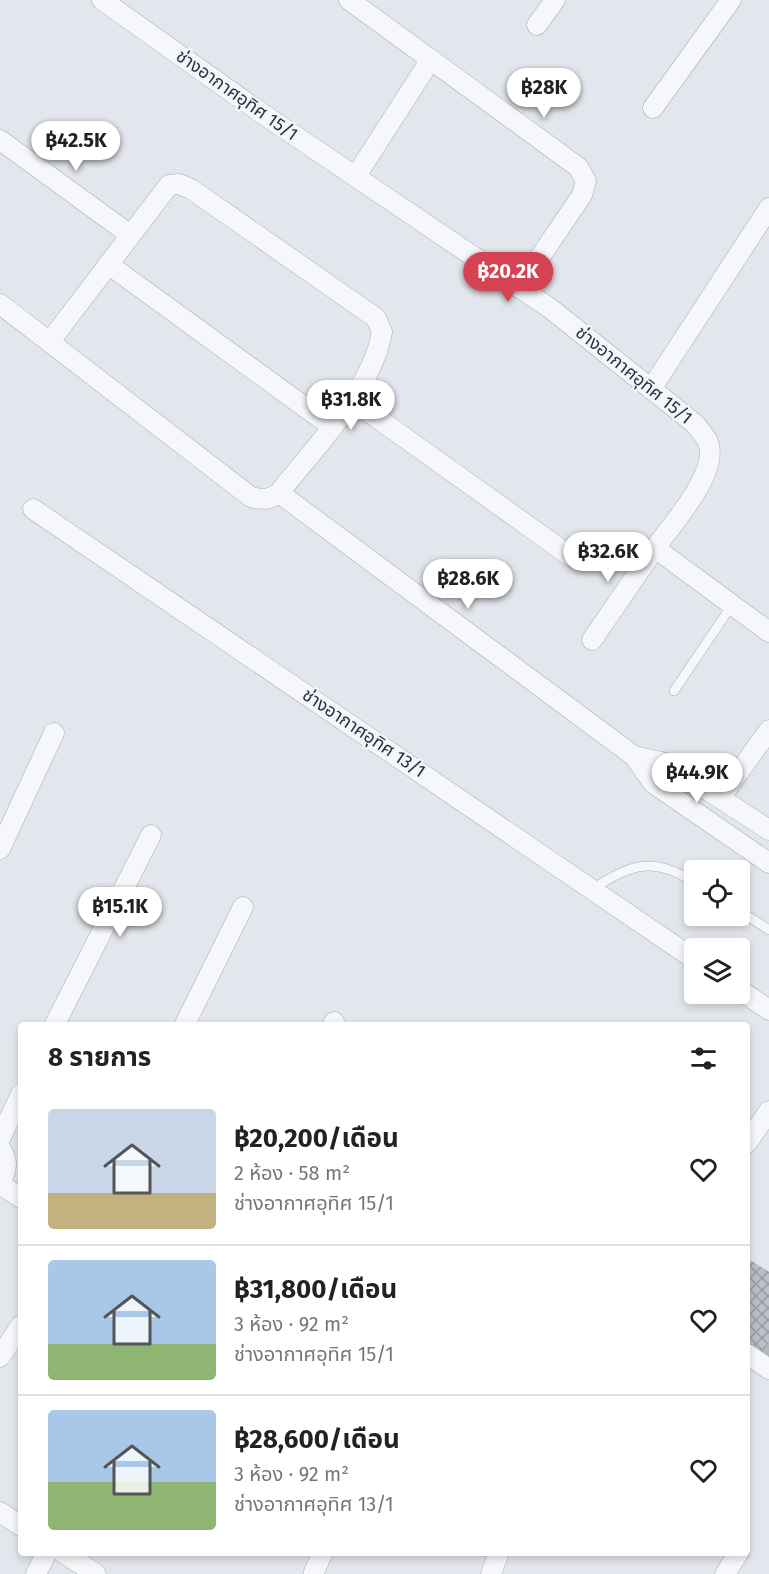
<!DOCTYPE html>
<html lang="th">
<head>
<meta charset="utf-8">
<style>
  body { margin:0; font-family:"Fira Sans","Noto Sans Thai",sans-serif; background:#f2f2f2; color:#222; height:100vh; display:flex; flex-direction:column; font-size:22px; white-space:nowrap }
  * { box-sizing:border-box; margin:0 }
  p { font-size:20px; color:#767676 }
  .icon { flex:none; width:33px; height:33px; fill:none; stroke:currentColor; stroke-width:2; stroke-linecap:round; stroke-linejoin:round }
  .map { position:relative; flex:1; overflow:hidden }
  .sheet { position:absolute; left:18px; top:1022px; width:732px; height:534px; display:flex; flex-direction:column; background:#fff; border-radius:6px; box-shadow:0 3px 9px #0003 }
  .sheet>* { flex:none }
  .controls { position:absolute; left:684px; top:860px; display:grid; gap:12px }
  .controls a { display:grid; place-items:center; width:66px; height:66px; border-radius:6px; background:#fff; box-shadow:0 3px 9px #0003; font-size:30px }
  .price { position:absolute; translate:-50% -51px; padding:0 14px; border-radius:21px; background:#fff; color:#222; font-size:20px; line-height:39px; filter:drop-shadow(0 2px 3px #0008) }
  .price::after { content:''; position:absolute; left:50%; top:36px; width:18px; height:14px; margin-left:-9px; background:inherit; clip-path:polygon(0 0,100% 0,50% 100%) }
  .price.active { background:#d54353; color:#fff }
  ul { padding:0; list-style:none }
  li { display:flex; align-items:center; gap:18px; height:150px; padding:0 30px }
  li+li { border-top:2px solid #e0e0e0 }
  li span { display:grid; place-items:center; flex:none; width:168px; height:120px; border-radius:6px; color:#555 }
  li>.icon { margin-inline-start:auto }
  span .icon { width:72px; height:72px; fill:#fffc; stroke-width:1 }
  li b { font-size:26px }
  h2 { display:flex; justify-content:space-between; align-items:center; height:72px; padding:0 30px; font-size:26px }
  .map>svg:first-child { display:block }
  .shadow { fill:#0003 }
  .building { fill:url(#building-cross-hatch) }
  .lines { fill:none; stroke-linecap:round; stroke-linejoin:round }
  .lane-casing { stroke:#a8acb7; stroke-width:10 }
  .street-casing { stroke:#a8acb7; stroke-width:21 }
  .lane { stroke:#f6f7fa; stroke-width:9 }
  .street { stroke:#f6f7fa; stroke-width:20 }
  .labels { text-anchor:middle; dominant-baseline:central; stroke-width:5; stroke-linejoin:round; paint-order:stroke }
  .street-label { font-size:18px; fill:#2a3245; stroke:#f3f5f9 }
</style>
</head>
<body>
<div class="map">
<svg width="769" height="1574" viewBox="0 0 769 1574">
  <defs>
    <pattern id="building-cross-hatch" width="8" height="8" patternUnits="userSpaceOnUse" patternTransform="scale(1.5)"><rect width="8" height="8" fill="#babfca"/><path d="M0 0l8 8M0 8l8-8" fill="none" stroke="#979ca6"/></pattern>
  </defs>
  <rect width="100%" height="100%" fill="#e3e6ec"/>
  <path class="shadow" d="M747,1260l22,14v89l-22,-11z"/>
  <path class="building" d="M747,1258l22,14v69l-8,14 -14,-9z"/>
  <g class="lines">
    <g class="lane-casing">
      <g id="lane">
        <path d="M674,691l58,-86"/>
        <path d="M594,888c38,-24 59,-32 100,-6"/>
        <path d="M740,911l29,19"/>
      </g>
    </g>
    <g class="street-casing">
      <g id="street">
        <path d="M102,0l158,112 291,197 143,114c4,5 11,12 14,19 12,29 -36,83 -53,106l114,84"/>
        <path d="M349,0l229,167 8,14 -4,14 -63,93"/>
        <path d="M537,25l18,-25"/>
        <path d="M653,108l78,-108"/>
        <path d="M0,140l129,94"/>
        <path d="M356,176l75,-117"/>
        <path d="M108,264l223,162"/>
        <path d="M0,304l251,193c12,3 18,3 28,-4 36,-46 93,-103 103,-161l-6,-14 -185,-129 -12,-5 -10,1 -118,155"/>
        <path d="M651,389l118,-181"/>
        <path d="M352,400l218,156"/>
        <path d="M279,493l355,263 19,27 116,80"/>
        <path d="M33,509l661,450"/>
        <path d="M592,640l63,-92"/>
        <path d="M634,756l32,7 103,67"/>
        <path d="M721,797l48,-67"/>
        <path d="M0,849l54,-116"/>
        <path d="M740,990l29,20"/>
        <path d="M55,1024l96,-189"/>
        <path d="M185,1024l58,-117"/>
        <path d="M333,1024l1,-2"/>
        <path d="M0,1139l21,-45"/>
        <path d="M747,1143l22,-32"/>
        <path d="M0,1148c9,13 7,22 0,35"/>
        <path d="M0,1184l21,14"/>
        <path d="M747,1354l22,15"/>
        <path d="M0,1357l21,-32"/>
        <path d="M0,1512l21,14"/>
        <path d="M62,1552l34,22"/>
        <path d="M314,1572l9,-20"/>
        <path d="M36,1574l11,-22"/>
        <path d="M491,1574l8,-22"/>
        <path d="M725,1574l14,-22"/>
      </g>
    </g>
    <use href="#lane" class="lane"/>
    <use href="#street" class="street"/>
  </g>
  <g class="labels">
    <g class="street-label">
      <text transform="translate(237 95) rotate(35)">ช่างอากาศอุทิศ 15/1</text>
      <text transform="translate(634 375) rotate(39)">ช่างอากาศอุทิศ 15/1</text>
      <text transform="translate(364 733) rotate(34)">ช่างอากาศอุทิศ 13/1</text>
    </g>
  </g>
</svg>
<div class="controls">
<a><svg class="icon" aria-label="locate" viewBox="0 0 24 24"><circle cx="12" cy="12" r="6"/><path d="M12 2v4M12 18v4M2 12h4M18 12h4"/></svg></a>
<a><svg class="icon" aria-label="layers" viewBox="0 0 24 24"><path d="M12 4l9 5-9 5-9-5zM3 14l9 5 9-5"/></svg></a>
</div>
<b class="price" style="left:544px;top:119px">฿28K</b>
<b class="price" style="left:76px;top:172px">฿42.5K</b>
<b class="price active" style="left:508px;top:303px">฿20.2K</b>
<b class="price" style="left:351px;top:431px">฿31.8K</b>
<b class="price" style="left:608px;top:583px">฿32.6K</b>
<b class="price" style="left:468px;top:610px">฿28.6K</b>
<b class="price" style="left:697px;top:804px">฿44.9K</b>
<b class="price" style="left:120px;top:938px">฿15.1K</b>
<section class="sheet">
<h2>8 รายการ<svg class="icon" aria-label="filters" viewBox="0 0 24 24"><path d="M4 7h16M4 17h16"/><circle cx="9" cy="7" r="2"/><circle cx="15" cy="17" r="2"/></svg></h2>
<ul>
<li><span style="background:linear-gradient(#c9d6e8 70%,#c2b280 0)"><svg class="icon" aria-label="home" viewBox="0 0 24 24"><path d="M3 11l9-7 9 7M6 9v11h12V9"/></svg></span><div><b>฿20,200/เดือน</b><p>2 ห้อง · 58 m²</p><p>ช่างอากาศอุทิศ 15/1</p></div><svg class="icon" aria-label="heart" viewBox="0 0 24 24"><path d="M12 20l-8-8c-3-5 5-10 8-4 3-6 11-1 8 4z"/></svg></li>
<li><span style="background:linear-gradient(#a9c7e8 70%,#8fb573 0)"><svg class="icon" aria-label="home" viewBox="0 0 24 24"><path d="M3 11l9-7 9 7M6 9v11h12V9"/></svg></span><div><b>฿31,800/เดือน</b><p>3 ห้อง · 92 m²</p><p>ช่างอากาศอุทิศ 15/1</p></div><svg class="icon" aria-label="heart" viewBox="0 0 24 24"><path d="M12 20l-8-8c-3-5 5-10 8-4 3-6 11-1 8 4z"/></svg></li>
<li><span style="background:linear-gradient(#a9c7e8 60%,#8fb573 0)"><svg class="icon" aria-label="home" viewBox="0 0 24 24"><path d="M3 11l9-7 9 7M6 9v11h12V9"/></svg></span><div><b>฿28,600/เดือน</b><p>3 ห้อง · 92 m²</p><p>ช่างอากาศอุทิศ 13/1</p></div><svg class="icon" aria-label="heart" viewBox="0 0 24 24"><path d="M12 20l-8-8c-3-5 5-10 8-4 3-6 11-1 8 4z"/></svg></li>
</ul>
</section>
</div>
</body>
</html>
